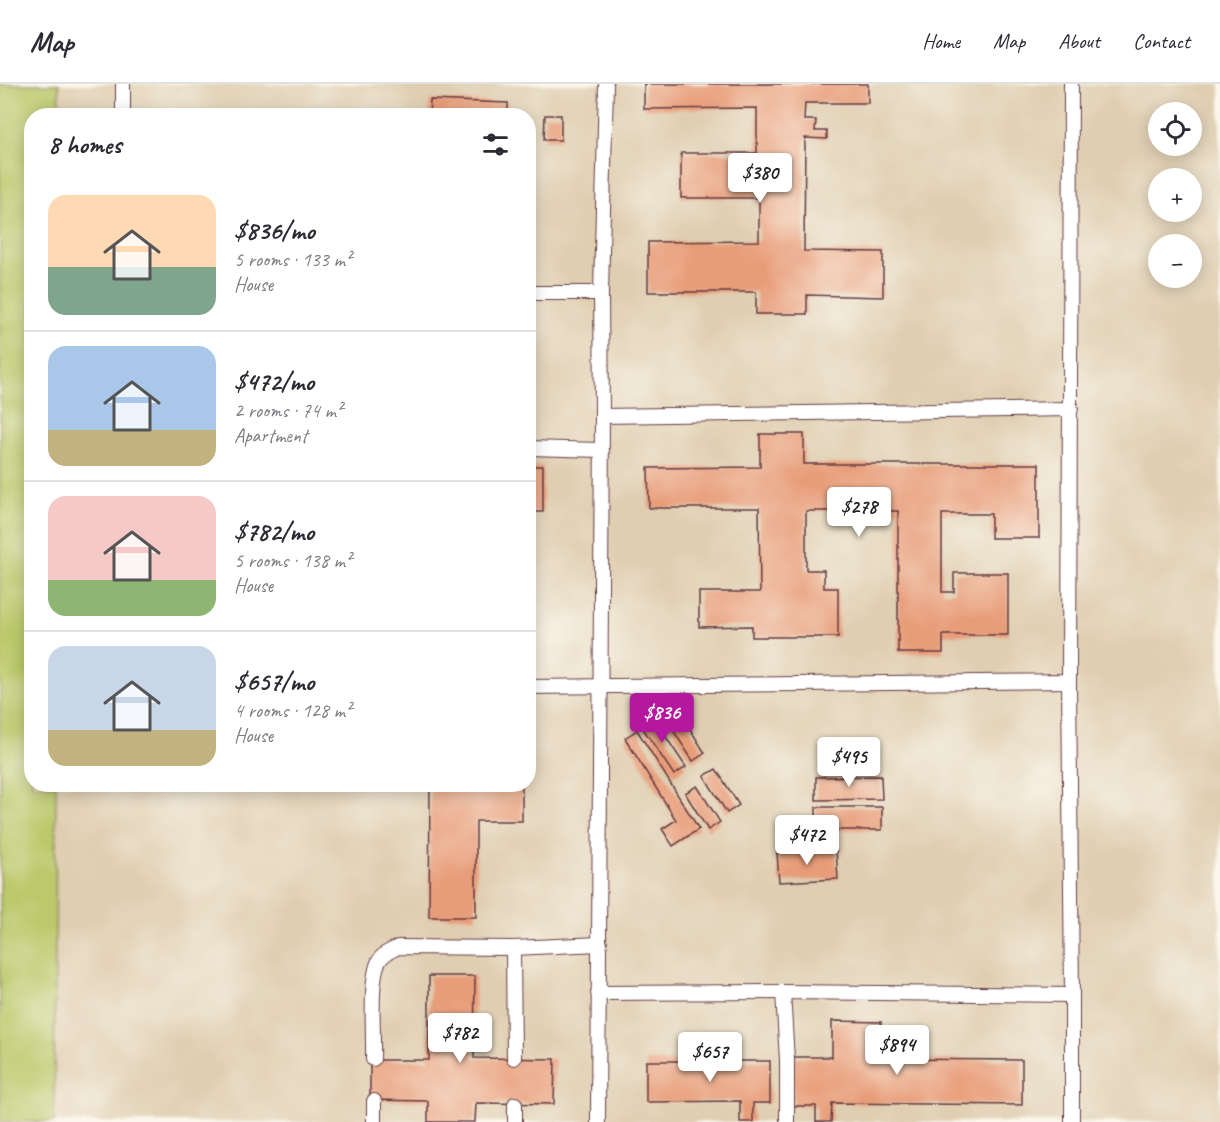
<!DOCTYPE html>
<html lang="en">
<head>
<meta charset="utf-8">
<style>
  body { margin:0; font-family:Caveat,sans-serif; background:#f2f2f3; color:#2b2b33; height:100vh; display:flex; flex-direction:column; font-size:22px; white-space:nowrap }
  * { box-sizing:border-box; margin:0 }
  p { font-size:20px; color:#7c7c81 }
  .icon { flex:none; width:33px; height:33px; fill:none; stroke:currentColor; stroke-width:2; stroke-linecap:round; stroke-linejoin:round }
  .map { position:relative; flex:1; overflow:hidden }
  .panel { position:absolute; left:24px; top:24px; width:512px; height:684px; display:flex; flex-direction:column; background:#fff; border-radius:24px; box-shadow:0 3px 15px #0003 }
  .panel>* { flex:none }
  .fabs { position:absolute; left:1148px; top:18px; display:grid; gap:12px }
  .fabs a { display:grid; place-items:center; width:54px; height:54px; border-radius:50%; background:#fff; box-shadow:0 3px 15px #0003; font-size:30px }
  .price { position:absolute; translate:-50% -51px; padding:0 14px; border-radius:6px; background:#fff; color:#222; font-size:20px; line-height:39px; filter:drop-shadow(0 2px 3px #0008) }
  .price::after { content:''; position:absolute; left:50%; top:36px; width:18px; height:14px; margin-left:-9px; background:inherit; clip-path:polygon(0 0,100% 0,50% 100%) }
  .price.current { background:#b5179e; color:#fff }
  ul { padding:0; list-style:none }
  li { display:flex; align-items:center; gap:18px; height:150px; padding:0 24px }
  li+li { border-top:2px solid #e1e1e2 }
  li span { display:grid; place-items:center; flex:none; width:168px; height:120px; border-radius:18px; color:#555 }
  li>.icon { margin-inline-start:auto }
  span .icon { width:72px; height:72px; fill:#fffc; stroke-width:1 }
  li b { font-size:26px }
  h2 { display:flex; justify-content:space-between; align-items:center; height:72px; padding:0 24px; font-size:26px }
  header { display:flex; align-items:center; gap:36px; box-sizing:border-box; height:84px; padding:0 30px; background:#fff; border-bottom:2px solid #e1e1e2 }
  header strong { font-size:28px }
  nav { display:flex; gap:33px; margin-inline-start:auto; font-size:21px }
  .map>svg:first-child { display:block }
  .built { fill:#dfceb1; fill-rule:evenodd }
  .green { fill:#bbc96c; stroke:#82744c; stroke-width:1.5 }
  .building { fill:#e89d79 }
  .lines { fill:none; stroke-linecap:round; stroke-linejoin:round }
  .service-casing { stroke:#633b41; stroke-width:16 }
  .service { stroke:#fff; stroke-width:14 }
</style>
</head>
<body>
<header>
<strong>Map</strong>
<nav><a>Home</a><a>Map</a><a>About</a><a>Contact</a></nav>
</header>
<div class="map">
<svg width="1220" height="1038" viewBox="0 0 1220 1038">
  <rect width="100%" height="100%" fill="#fbf7ec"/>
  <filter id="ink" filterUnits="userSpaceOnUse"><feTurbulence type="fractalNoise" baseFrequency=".0167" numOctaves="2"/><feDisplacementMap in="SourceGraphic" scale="12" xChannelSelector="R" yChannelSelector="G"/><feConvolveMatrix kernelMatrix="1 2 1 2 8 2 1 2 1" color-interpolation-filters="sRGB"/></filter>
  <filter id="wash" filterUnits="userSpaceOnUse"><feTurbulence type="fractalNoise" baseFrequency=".008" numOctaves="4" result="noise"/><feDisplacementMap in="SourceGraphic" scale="24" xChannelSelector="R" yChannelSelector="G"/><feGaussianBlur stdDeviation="1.35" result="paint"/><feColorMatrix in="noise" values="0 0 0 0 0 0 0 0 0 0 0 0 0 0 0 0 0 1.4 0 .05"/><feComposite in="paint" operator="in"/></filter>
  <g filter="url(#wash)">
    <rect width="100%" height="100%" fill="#f2dbbb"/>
    <path class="built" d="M59,0h1161v1038h-1166l2,-337 472,-1v-668l-469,-1zM1158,28h33v34h-33zM1158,94h33v34h-33zM1158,160h33v34h-33z"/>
    <path class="green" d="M0,0h59v31l-27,1v668l24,1 -2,337h-54z"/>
    <g id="blocks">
      <g class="building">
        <path d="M644,0h224v19h-63l-1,17h12l-1,11h12v8l-22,-1 -1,113 79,1v45l-76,-2v19h-51v-22h-108v-50l111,-1v-43h-78v-45h76v-45l-113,1z"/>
        <path d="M430,16l78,3v13h-79z"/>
        <path d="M545,31h16v25h-17z"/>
        <path d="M760,350h44v30h235v74h-48v-24h-49v78h12v-19h54v62h-65v18h-45v-142h-92v59h18v18h14v49h-86v-11l-53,1v-35h61l-1,-84h-110l-1,-40 112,-1z"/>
        <rect x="528" y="382" width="15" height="46"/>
        <path d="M650,629l36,54 -12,8 -36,-54z"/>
        <path d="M682,632l23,37 -12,8 -24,-37z"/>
        <path d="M637,646l62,99 -26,17 -11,-17 14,-9 -51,-82z"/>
        <path d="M716,685l23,36 -12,8 -23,-37z"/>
        <path d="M881,692l1,23 -66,1v-23z"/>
        <path d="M430,700h92v37h-46v96h-47z"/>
        <path d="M697,702l23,36 -12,8 -23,-37z"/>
        <rect x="816" y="723" width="66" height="23"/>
        <path d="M836,766l2,29 -59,3 -2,-29z"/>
        <path d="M429,892h46l-1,82 81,1 -1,45 -78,-1 -1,19h-47v-21l-58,-1v-40h59z"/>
        <path d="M832,937l49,1v37l141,1v45l-190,-2 -1,19h-15v-16h-23l1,-49h38z"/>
        <path d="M646,977h124v42h-17v19h-13v-21l-94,1z"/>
      </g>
    </g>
  </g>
  <g filter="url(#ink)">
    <use href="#blocks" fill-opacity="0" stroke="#633b41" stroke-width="1.5"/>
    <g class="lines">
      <g class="service-casing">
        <g id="service">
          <path d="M606,0l-5,209 1,123 469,-7"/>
          <path d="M123,32v-32"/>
          <path d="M528,209h73"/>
          <path d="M528,364l73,2"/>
          <path d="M528,603l541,-6 2,-597"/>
          <path d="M513,864l1,110"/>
          <path d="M598,909l185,-1"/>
          <path d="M373,975c1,-22 -4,-80 6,-98 4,-8 12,-10 19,-14l115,1 87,-4"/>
          <path d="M374,1017v21"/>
          <path d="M515,1038v-18"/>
          <path d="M598,1038l4,-706"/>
          <path d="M787,1038v-62l-4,-68 289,3 -3,-314"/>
          <path d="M1072,1038v-127"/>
        </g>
      </g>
      <use href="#service" class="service"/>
    </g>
  </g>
</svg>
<div class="fabs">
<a><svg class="icon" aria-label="locate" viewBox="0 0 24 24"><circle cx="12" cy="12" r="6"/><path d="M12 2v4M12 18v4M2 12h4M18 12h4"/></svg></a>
<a>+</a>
<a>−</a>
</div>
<b class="price" style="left:760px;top:120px">$380</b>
<b class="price" style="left:859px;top:454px">$278</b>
<b class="price current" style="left:662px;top:660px">$836</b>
<b class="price" style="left:849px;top:704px">$495</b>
<b class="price" style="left:807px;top:782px">$472</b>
<b class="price" style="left:460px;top:980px">$782</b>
<b class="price" style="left:897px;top:992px">$894</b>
<b class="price" style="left:710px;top:999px">$657</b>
<section class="panel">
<h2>8 homes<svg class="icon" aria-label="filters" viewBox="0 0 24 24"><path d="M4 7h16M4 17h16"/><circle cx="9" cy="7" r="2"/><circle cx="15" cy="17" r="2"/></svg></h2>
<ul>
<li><span style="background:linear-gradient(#ffd9b3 60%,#7fa58c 0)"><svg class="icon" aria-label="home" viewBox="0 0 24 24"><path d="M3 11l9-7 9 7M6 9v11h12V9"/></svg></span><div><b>$836/mo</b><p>5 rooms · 133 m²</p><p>House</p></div></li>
<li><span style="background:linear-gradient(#a9c7e8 70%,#c2b280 0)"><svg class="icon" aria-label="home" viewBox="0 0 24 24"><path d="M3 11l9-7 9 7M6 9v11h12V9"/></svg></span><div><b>$472/mo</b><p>2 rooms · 74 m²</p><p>Apartment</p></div></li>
<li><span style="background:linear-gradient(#f6c9c9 70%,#8fb573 0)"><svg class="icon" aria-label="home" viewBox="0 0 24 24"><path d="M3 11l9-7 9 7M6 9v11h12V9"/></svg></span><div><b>$782/mo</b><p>5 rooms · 138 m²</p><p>House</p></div></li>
<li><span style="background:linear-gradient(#c9d6e8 70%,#c2b280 0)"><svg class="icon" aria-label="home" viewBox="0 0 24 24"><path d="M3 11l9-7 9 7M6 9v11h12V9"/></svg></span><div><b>$657/mo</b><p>4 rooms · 128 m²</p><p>House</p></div></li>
</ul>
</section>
</div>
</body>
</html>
